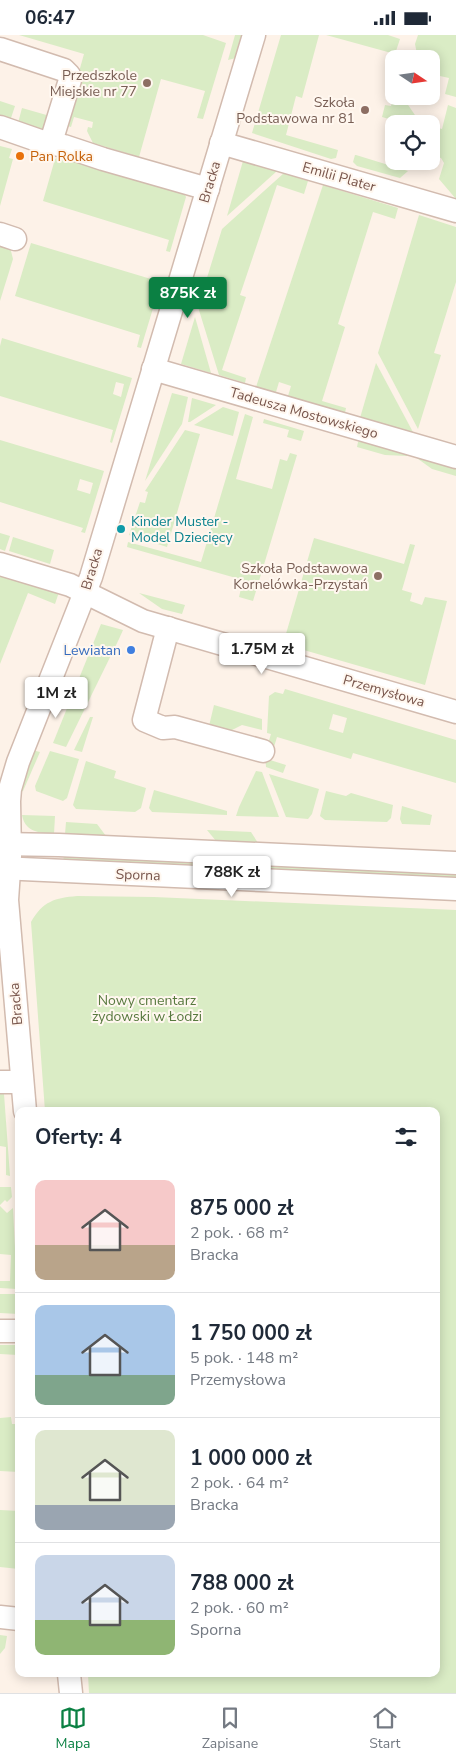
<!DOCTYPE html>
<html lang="pl">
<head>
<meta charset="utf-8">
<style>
  body { margin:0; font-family:"Nunito Sans",sans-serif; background:#f2f2f3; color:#1f2937; height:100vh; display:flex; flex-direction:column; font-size:19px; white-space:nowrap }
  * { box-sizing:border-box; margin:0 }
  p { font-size:16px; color:#747a83 }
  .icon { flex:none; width:28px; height:28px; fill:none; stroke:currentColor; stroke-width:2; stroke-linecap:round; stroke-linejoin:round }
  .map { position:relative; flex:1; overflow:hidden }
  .panel { position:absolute; left:15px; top:1072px; width:425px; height:570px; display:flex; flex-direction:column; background:#fff; border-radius:10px; box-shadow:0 2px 12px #0003 }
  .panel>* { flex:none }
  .needle { width:32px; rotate:103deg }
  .controls { position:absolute; left:385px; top:15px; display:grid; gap:10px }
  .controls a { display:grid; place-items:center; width:55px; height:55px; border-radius:10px; background:#fff; box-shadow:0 2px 12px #0003; font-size:25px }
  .price { position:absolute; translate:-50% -42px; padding:0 11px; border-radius:5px; background:#fff; color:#222; font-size:16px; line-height:32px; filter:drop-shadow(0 1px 2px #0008) }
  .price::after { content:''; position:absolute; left:50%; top:30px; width:15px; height:11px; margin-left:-8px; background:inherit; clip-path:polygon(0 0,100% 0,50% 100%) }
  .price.on { background:#0b8043; color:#fff }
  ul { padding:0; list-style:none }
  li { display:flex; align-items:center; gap:15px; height:125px; padding:0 20px }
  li+li { border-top:1px solid #e0e1e3 }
  li span { display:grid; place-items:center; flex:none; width:140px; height:100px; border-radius:10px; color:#555 }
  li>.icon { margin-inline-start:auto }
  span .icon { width:60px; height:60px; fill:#fffc; stroke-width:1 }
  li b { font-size:21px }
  h2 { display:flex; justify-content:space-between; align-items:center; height:60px; padding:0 20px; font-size:21px }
  .status { display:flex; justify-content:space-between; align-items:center; height:35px; padding:0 25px; background:#fff; direction:ltr }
  .status svg { height:14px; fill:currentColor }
  .menu { display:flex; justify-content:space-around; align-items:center; height:70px; border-top:1px solid #e0e1e3; background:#fff; font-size:14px; color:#747a83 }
  .menu a { display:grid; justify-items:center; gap:2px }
  .menu .on { color:#0b8043 }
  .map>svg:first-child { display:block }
  .green { fill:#daecc5; fill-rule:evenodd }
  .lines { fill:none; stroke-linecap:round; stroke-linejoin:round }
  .minor-casing { stroke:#d2bbaf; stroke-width:25 }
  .minor { stroke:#fff; stroke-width:22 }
  .education-dot { fill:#8d6e63; stroke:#fff7ef; stroke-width:2 }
  .food-dot { fill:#e8710a; stroke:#fff7ef; stroke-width:2 }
  .culture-dot { fill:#0f9aa8; stroke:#fff7ef; stroke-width:2 }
  .shop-dot { fill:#3f7fe0; stroke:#fff7ef; stroke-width:2 }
  .labels { text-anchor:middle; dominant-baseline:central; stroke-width:4; stroke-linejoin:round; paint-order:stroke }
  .education-label { font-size:14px; fill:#785e54; stroke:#fff7ef; text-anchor:end }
  .food-label { font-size:14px; fill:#c56008; stroke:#fff7ef; text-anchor:start }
  .street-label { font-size:14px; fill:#78554b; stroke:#fff7ef }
  .culture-label { font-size:14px; fill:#0d838f; stroke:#fff7ef; text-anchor:start }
  .shop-label { font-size:14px; fill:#366cbe; stroke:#fff7ef; text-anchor:end }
  .park-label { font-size:14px; fill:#58793f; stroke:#fff7ef }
</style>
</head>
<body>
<div class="status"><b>06:47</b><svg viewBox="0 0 49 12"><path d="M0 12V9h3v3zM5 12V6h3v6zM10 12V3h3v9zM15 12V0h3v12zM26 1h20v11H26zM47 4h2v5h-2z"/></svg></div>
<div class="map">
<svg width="456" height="1658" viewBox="0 0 456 1658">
  <rect width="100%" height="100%" fill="#fdf2e8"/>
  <g class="green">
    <path d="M19,0h184l23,8 -23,76 -6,-1 8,-27 -44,-12 -22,78 -46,-14 -6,-12 1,-4 4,1 1,-6 -19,-5 -3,10 -7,-2 20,-71z"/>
    <path d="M235,0h11l-6,22 -12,3z"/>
    <path d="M281,0h38l-17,63 -6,-2 -10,39 52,15 -2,8 -5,1 -79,-26z"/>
    <path d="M326,0h62l12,4 -5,15z"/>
    <path d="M418,0h38v62l-11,-3 4,-16 -18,-4v-15h-13l-3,-15z"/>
    <path d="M389,57l5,1v3h8l19,28h-15l-24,-7 3,-12 6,1 2,-7 -6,-2z"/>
    <path d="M0,66l15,5 -5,15 -10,-3z"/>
    <path d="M448,70l8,3v91l-17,-20 5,-16 -3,-5 -10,-3v-14l4,-14 7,2z"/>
    <path d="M22,73l28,8 -4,15 -28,-8z"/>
    <path d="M0,111l12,3 -3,9 4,1 -13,47z"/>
    <path d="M64,119l119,37 3,6 -16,55 -4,-1 3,-11 -126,-39 12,-42z"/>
    <path d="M355,120h1l52,16 -8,7 -43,-12 -4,-4z"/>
    <path d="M243,126l34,10 -50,45z"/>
    <path d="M284,138l24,8 -4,13 -27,-9 -37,110 6,2 -24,73 24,8 -1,5 -26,-8 -21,-68 24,-78z"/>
    <path d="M323,150l75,23 -3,11 -22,-7 -35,112 7,3 -23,74 24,7 -1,5 -57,-17 3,-10 -12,-4 -3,10 -20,-5z"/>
    <path d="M419,180l37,12v55l-22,71 7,2 -23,74 -40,-76z"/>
    <path d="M0,204l10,8 3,12 -13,42z"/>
    <path d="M31,208l130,39 -20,66 -4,-1 3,-12 -125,-39z"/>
    <path d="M195,282l16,56 -30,-9z"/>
    <path d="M2,303l130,40 -20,65 -2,-1 3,-12 -113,-34v-50zM116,347l8,2 -3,13 -8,-3z"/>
    <path d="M376,328l38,71 -54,-16z"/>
    <path d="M172,358l16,4 -6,27 -37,57z"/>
    <path d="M192,363l24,7 -26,17h-2z"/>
    <path d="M223,372l16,5 -6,24 -39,-11z"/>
    <path d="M245,379l8,3 -17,62 36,10 8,-30 7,2 3,-8 7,2 -44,146 -14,-4 4,-17 -116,-33 1,-5 73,20z"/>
    <path d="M264,384l40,12 -3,10 -14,-4 2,-7 -26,-7z"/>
    <path d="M185,395l15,4 -33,113 -38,-12 11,-33 5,1 3,-11 -3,-1z"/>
    <path d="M0,405l104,31 -19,62 -4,-1 2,-4 -83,-26zM80,444l13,4 -3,11 -13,-4z"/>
    <path d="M361,405l47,13 -1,3 -22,-1 -28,-8 1,-5z"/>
    <path d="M415,419l41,14v8l-24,-7 -18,-13z"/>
    <path d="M0,498l10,3 -5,15 -5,-2z"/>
    <path d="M13,502l41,13 -4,14 -41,-13z"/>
    <path d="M314,503l90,26 6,-20 5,1 -13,45 10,3 -2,8 12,4 3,-8 22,4 -22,84 -142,-41z"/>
    <path d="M0,539l59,18 -4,12 -27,-11 -28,71z"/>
    <path d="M139,558l46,12 -3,9 -20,-5z"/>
    <path d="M101,589l22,6 -4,9 -53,108 -13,-4z"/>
    <path d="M285,654l171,51v43l-103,-30 -2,6 -74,-22 -7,23 16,5 -3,8 -17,-6 -1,-14 6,-19 -4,-1 2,-37 6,-4 8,2zM333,679l14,4 -4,15 -14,-4z"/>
    <path d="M214,670l48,14v11l-20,-5 -14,7 -19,-6z"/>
    <path d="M90,682h3l-11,35 -8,-2z"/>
    <path d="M32,715l8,2 -17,39 -4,2z"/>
    <path d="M50,716l29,8 -12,39 -4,3 -27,-10 -1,-5z"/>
    <path d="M86,726l30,10 -2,7 32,10 -5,20 -6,4 -59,-3 -3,-4z"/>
    <path d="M256,736l6,1 17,45 -43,-1 3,-9z"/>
    <path d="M269,739l50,15 -7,25 -4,5 -22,-2z"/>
    <path d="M154,755l73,21v4l-75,-3 -3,-4z"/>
    <path d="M326,756l20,5 5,-3 42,12 -2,13 -4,4 -62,-2 -5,-4z"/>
    <path d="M402,771l30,9 -2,10 -28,-1 -2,-5z"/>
    <path d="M22,780l33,1 -1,18c-15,-1 -29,-2 -32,-19z"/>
    <path d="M66,787l31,2 9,12 -41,-2z"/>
    <path d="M207,795l44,2 7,11 -42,-2z"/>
    <path d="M64,820l392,17v7l-393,-17z"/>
    <path d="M77,861l77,1 302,13v783h-367l-1,-19h348v-563h-391l-14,-189c12,-21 24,-24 46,-26z"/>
    <path d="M0,1059h4l6,82 -4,-1v-28l-6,-1z"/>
    <path d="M0,1152h11l1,10 -5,5 -2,-2 -5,5z"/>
    <path d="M0,1171l7,7 6,-5 4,81 -17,-1v-7h10l1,-26 -11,-1z"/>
    <path d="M0,1259h18l1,20 -19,-1z"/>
    <path d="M0,1310h19v35l-2,1 1,-26 -18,-1z"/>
    <path d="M11,1382l1,7h7v48l-19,-1v-53z"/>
    <path d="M0,1475l19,1v58l-19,-2z"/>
    <path d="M0,1600l7,1 -2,12 -5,6z"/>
  </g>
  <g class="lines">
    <g class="minor-casing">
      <g id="minor">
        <path d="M0,14l64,21 5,5 1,5 -19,62"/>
        <path d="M0,92l43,15 21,4 39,13 105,30"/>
        <path d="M221,108l235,68"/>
        <path d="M0,199l15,5"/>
        <path d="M153,334l303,88"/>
        <path d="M0,529l70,21 73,36 313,91"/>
        <path d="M168,593l-24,92 19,8 12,-1 88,24"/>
        <path d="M0,809l59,1 397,18"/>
        <path d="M0,833l456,21"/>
        <path d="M0,1047h22"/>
        <path d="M25,1076l-18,-211 3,-44 -1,-55 1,-12 8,-27 73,-185 163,-542"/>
        <path d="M0,1296h19"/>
        <path d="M0,1582l19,2"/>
        <path d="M69,1639l2,19"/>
      </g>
    </g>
    <use href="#minor" class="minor"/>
  </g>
  <g class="education-dot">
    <circle cx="147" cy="48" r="5"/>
    <circle cx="365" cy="75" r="5"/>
    <circle cx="378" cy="541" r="5"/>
  </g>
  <circle class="food-dot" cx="20" cy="121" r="5"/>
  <circle class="culture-dot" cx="121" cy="494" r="5"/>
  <circle class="shop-dot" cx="131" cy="615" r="5"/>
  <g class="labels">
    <g class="education-label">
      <text x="137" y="40">Przedszkole<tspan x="137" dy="16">Miejskie nr 77</tspan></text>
      <text x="355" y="67">Szkoła<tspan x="355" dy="16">Podstawowa nr 81</tspan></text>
      <text x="368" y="533">Szkoła Podstawowa<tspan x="368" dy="16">Kornelówka-Przystań</tspan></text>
    </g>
    <g class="food-label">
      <text x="30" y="121">Pan Rolka</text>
    </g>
    <g class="street-label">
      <text transform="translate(339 142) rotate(16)">Emilii Plater</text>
      <text transform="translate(210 147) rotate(-73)">Bracka</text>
      <text transform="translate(304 378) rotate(16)">Tadeusza Mostowskiego</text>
      <text transform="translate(92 534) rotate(-73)">Bracka</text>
      <text transform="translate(384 656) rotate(16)">Przemysłowa</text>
      <text transform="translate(138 840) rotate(2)">Sporna</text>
      <text transform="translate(16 969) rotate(-95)">Bracka</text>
    </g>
    <g class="culture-label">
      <text x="131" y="486">Kinder Muster -<tspan x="131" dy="16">Model Dziecięcy</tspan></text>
    </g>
    <g class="shop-label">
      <text x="121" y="615">Lewiatan</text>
    </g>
    <g class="park-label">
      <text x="147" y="965">Nowy cmentarz<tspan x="147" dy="16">żydowski w Łodzi</tspan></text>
    </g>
  </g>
</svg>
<div class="controls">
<a><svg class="needle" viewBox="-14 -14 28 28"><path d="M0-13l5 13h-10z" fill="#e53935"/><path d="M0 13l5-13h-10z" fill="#747a83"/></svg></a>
<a><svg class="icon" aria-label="locate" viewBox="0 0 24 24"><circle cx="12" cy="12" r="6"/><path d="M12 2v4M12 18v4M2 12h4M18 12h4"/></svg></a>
</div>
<b class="price on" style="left:188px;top:284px">875K zł</b>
<b class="price" style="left:262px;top:640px">1.75M zł</b>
<b class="price" style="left:56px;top:684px">1M zł</b>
<b class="price" style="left:232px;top:863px">788K zł</b>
<section class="panel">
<h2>Oferty: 4<svg class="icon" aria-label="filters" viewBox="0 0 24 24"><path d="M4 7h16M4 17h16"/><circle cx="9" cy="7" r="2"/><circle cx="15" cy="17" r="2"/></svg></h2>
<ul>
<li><span style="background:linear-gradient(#f6c9c9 65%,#b9a48a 0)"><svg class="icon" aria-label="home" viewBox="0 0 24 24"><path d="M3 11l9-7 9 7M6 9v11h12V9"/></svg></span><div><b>875 000 zł</b><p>2 pok. · 68 m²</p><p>Bracka</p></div></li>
<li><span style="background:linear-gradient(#a9c7e8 70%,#7fa58c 0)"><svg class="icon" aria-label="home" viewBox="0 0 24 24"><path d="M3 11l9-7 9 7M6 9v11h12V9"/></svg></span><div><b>1 750 000 zł</b><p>5 pok. · 148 m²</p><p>Przemysłowa</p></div></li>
<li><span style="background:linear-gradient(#dfe7d0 75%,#9aa5b1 0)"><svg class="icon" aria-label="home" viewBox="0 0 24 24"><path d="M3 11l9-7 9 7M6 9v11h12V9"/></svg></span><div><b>1 000 000 zł</b><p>2 pok. · 64 m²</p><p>Bracka</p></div></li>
<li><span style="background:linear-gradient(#c9d6e8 65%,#8fb573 0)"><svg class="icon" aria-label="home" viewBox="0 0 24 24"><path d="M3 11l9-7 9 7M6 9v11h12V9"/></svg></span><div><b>788 000 zł</b><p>2 pok. · 60 m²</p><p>Sporna</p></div></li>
</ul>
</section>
</div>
<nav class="menu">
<a class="on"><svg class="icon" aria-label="map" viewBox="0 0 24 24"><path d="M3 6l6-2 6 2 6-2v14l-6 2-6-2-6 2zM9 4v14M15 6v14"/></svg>Mapa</a>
<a><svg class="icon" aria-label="saved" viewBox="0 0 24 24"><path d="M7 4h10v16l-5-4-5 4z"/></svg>Zapisane</a>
<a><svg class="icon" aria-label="home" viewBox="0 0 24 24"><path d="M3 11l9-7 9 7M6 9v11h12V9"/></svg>Start</a>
</nav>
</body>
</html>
